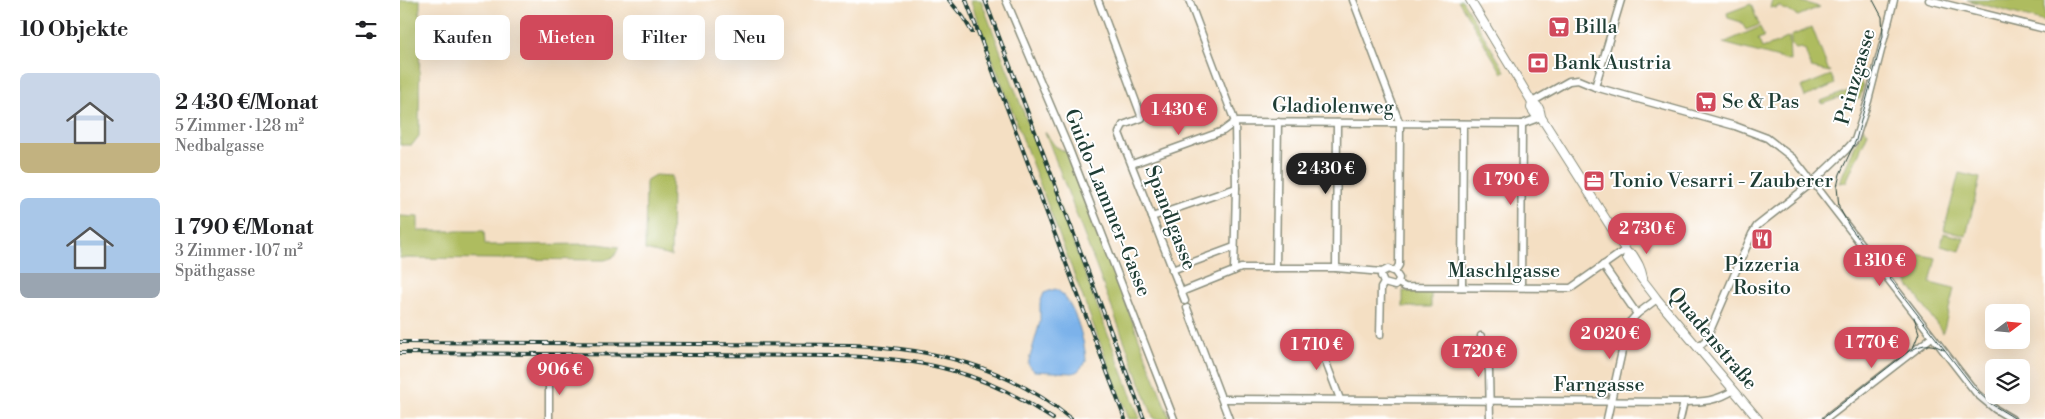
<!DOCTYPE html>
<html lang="de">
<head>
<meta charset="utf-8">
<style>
  body { margin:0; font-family:"Libre Bodoni",serif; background:#f6f6f6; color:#202124; height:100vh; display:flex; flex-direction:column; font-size:19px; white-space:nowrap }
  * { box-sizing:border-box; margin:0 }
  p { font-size:16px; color:#757577 }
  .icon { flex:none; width:28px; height:28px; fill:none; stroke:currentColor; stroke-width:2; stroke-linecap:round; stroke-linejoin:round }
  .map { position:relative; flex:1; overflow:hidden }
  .details { display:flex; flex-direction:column; background:#fff; width:400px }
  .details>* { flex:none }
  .banner { position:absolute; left:15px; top:15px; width:475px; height:45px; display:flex; gap:10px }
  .needle { width:32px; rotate:74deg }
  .buttons { position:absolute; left:1585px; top:304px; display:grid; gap:10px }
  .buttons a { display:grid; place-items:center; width:45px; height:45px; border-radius:8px; background:#fff; box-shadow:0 5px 20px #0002; font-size:25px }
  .price { position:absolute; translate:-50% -42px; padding:0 11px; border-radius:18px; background:#d1495b; color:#fff; font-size:16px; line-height:32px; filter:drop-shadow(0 1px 2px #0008) }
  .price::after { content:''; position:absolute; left:50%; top:30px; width:15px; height:11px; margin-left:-8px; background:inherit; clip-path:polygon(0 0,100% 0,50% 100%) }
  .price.selected { background:#222; color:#fff }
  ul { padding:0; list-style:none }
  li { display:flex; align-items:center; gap:15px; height:125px; padding:0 20px }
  li span { display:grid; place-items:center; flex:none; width:140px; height:100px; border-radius:8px; color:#555 }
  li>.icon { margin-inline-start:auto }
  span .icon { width:60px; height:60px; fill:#fffc; stroke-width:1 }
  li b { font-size:21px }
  h2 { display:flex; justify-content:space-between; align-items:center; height:60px; padding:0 20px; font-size:21px }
  .pill { padding:0 18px; border-radius:8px; background:#fff; box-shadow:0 5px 20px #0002; font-size:18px; line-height:45px }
  .pill.selected { background:#d1495b; color:#fff }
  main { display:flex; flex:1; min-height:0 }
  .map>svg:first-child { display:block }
  .green { fill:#aebc5e; stroke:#667c49 }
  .water { fill:#7bb2ea; stroke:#4d788f }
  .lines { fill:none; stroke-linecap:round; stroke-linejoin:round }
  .minor-casing { stroke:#8a8e7c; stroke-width:9 }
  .tertiary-casing { stroke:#8a8e7c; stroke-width:10 }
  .minor { stroke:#fff; stroke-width:6 }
  .tertiary { stroke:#fff; stroke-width:8 }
  .tram { stroke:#1f3d34; stroke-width:1 }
  .rail-casing { stroke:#1f3d34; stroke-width:4 }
  .rail { stroke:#fff; stroke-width:2; stroke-dasharray:5.5; stroke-linecap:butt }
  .labels { text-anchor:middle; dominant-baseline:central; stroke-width:4; stroke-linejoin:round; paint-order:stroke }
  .poi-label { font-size:20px; fill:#1f3d34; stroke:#fff; text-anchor:start }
  .street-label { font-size:20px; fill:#1f3d34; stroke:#fff }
</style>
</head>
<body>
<main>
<section class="details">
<h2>10 Objekte<svg class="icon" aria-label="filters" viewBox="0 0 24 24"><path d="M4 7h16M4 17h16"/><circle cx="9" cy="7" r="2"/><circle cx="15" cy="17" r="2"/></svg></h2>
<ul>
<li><span style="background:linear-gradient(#c9d6e8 70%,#c2b280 0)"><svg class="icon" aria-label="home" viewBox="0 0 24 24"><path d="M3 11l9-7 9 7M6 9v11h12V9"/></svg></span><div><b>2 430 €/Monat</b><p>5 Zimmer · 128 m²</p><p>Nedbalgasse</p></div></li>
<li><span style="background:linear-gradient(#a9c7e8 75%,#9aa5b1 0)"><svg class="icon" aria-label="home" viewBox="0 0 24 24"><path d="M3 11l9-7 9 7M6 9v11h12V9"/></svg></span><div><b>1 790 €/Monat</b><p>3 Zimmer · 107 m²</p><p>Späthgasse</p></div></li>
</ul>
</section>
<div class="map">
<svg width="1645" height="419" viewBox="0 0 1645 419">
  <rect width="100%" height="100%" fill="#fff"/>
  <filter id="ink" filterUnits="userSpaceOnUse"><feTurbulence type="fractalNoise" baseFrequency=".02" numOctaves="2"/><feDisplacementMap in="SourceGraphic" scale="10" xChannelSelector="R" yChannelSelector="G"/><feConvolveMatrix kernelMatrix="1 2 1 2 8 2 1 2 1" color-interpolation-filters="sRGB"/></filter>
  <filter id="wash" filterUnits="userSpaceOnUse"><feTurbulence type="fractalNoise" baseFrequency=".0096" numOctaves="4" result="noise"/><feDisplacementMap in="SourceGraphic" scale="20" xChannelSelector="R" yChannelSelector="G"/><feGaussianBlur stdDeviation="1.12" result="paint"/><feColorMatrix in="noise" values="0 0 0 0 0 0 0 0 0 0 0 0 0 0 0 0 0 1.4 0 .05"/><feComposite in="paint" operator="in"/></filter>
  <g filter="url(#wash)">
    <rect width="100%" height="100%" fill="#f4dfc3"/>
    <g class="green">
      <path d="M0,0h20l-1,136 -7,9h-12z"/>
      <path d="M570,0h11l159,419h-11z"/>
      <path d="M1058,0h4l43,71 -3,2z"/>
      <path d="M1372,0h24l23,7 -21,9 -20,-10 -1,2 -7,-1z"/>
      <path d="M1567,0h78v22z"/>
      <path d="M1351,4l8,21 -13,5 -5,-8 -13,-4 -1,-5z"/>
      <path d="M1360,27l4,10 -6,2 4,9 15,-5 12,-6 1,24 -67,-18z"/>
      <path d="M1412,27l16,42 2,3 -19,-4 -6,-18 -4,-2 -5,1 -5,-4v-9z"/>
      <path d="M1431,75l4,9 -30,13 -4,-10z"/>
      <path d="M1455,75l3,1 5,11 -3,12 -18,-2 -20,7 -1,-3 27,-10 11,-6z"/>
      <path d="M1463,127l5,6 -22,49 -7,1z"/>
      <path d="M645,132l10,14 13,7 102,266h-16z"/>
      <path d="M1559,173l21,5 -14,58 -22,-6z"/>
      <path d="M255,175l17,1 -1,80 -26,-6 1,-68 2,-3z"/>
      <path d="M0,216l18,1v14h66l1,14 113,-1 21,3 -5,10 -9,3 -205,-2z"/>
      <path d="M1544,233l20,5 -4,13 -19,-5z"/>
      <path d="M1503,251l33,7 -6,25 24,6 -11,44 -37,-52 3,-3 -3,2 -15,-20z"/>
      <rect x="1003" y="291" width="28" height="16"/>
    </g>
    <path class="water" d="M655,289c18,7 31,55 31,73l-8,9 -5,2 -39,-2 -6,-7 12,-42v-19l4,-10z"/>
  </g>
  <g filter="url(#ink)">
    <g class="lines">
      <g class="minor-casing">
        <g id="minor">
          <path d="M606,0l63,149 105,270"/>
          <path d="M698,0l44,118 -19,7 -4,8 66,168"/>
          <path d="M789,0l46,122 1,66 -2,83"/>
          <path d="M953,0l47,124 -1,141 -4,7"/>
          <path d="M1529,0l116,29"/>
          <path d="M1195,87l26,-87"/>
          <path d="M1132,102l37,-21 9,-1 17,7 140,39 32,12 27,21 14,18"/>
          <path d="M732,164l91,-33 12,-9 287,2 19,-7"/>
          <path d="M1417,178l29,-28 9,-10 13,-39 26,-101"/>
          <path d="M1416,186l161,208 18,15 17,10"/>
          <path d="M752,217l84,-29"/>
          <path d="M1203,265l34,49"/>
          <path d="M876,268l2,-146"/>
          <path d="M936,268l1,-145"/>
          <path d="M988,269l7,3 4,6 -1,5 -3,3 -11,-3 -3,-7 1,-4z"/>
          <path d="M772,270l62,-23"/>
          <path d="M998,283l7,4 166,1 54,-38"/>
          <path d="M1062,287l1,-163"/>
          <path d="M1121,287l1,-163"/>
          <path d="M781,292l60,-24h95l46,4"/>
          <path d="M787,308l42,111"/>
          <path d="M915,334l25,65"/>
          <path d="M980,335l1,-47 3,-5"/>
          <path d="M1081,336l8,35 1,48"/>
          <path d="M1298,347l8,-7 46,-106 5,-8 51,-40"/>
          <path d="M149,374v45"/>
          <path d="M822,399l462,3c19,0 33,-1 50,-12"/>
          <path d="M1207,419l21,-95 9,-10 20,-15"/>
          <path d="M1280,419l4,-17"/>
          <path d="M1426,419l106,-82"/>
        </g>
      </g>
      <g class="tertiary-casing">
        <g id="tertiary">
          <path d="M1070,0l62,102c7,4 8,7 9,15l87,137 -1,4c9,15 20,27 30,41l101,120"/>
          <path d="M1132,102l-1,6 4,6 6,3"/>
          <path d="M1228,254l5,1c5,8 8,13 10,23"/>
        </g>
      </g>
      <use href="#minor" class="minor"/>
      <use href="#tertiary" class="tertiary"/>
      <g class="tram">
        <path d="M1473,0l9,17 1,19 -27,104 -16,34 -3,13 2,20 10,19 126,163 16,15 25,15"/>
        <path d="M1512,350c11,-7 21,-7 32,0"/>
        <path d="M1422,419l91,-71 6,-15 -5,-16"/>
      </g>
      <g class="rail-casing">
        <g id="rail">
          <path d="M549,0l14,17 9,15"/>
          <path d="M566,0l159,419"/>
          <path d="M585,0l159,419"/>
          <path d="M0,342l451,3c82,3 156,21 220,74"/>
          <path d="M0,353l439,3c85,2 143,15 214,63"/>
        </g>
      </g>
      <use href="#rail" class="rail"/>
    </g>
  </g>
  <defs>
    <g id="supermarket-square" transform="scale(1.125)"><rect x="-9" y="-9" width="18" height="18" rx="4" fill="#d1495b" stroke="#fff"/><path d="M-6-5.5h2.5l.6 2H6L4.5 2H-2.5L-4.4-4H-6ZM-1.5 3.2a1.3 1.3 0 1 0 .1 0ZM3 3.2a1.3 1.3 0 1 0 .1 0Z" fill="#fff"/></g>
    <g id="bank-square" transform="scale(1.125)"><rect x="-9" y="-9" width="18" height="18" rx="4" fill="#d1495b" stroke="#fff"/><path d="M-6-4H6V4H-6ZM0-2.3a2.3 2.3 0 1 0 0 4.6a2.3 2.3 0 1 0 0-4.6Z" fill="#fff"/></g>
    <g id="office-square" transform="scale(1.125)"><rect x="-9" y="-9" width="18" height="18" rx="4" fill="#d1495b" stroke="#fff"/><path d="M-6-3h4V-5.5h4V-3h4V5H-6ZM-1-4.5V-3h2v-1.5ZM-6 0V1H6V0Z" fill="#fff"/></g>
    <g id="restaurant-square" transform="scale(1.125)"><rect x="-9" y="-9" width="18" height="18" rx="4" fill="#d1495b" stroke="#fff"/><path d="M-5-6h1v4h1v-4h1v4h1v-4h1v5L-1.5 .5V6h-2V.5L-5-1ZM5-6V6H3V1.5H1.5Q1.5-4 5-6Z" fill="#fff"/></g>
  </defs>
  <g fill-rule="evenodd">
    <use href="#supermarket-square" x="1159" y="27"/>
    <use href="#bank-square" x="1138" y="63"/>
    <use href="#supermarket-square" x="1306" y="102"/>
    <use href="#office-square" x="1194" y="181"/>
    <use href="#restaurant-square" x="1362" y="239"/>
  </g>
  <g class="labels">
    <g class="poi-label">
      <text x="1175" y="27">Billa</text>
      <text x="1154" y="63">Bank Austria</text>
      <text x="1322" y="102">Se &amp; Pas</text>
      <text x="1210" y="181">Tonio Vesarri - Zauberer</text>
      <text x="1362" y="265" text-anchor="middle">Pizzeria<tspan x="1362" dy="23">Rosito</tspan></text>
    </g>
    <g class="street-label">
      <text transform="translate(1456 77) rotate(-74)">Prinzgasse</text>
      <text transform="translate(933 107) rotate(1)">Gladiolenweg</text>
      <text transform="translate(707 203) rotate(68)">Guido-Lammer-Gasse</text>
      <text transform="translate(770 218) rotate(69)">Spandlgasse</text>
      <text x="1104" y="271">Maschlgasse</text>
      <text transform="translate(1312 339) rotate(50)">Quadenstraße</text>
      <text x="1199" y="385">Farngasse</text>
    </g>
  </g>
</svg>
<div class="buttons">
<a><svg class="needle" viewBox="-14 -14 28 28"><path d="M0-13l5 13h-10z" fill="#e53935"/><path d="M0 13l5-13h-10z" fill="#757577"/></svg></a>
<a><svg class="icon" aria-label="layers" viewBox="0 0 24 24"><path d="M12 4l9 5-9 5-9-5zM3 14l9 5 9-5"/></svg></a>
</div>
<b class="price" style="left:779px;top:136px">1 430 €</b>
<b class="price selected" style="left:926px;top:195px">2 430 €</b>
<b class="price" style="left:1111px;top:206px">1 790 €</b>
<b class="price" style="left:1247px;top:255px">2 730 €</b>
<b class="price" style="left:1480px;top:287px">1 310 €</b>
<b class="price" style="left:1210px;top:360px">2 020 €</b>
<b class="price" style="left:1472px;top:369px">1 770 €</b>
<b class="price" style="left:917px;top:371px">1 710 €</b>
<b class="price" style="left:1079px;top:378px">1 720 €</b>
<b class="price" style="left:160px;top:396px">906 €</b>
<div class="banner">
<a class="pill">Kaufen</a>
<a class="pill selected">Mieten</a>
<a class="pill">Filter</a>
<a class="pill">Neu</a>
</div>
</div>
</main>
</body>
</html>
